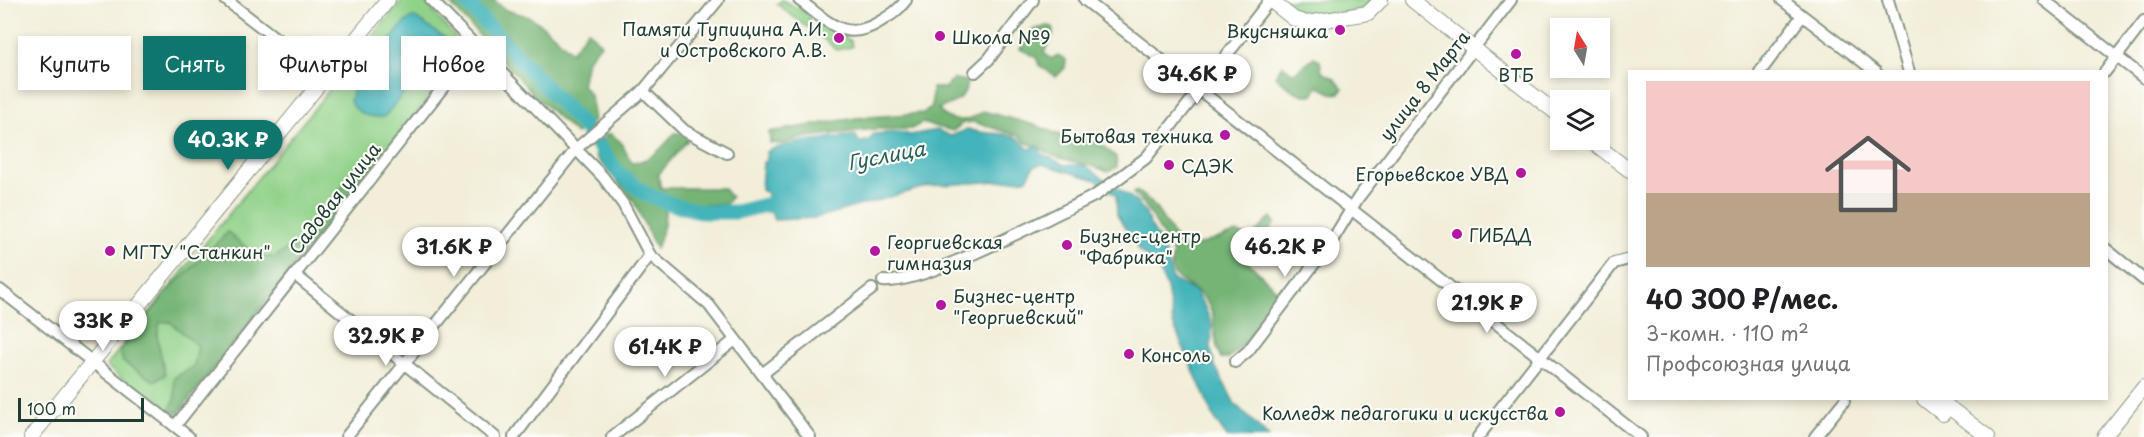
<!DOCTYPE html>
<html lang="ru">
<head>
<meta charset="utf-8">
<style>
  body { margin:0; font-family:"Playpen Sans",sans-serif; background:#f2f2f2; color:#202124; height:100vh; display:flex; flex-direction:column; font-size:22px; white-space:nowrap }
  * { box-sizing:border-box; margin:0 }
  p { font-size:20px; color:#757577 }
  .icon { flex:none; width:33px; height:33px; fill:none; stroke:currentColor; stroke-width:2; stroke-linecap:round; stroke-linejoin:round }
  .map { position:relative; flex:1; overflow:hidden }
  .sheet { position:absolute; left:1628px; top:70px; width:480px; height:330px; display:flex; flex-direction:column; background:#fff; border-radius:0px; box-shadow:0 3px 9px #0003 }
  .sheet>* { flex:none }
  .top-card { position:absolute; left:18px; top:36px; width:570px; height:54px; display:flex; gap:12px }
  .needle { width:39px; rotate:349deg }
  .buttons { position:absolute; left:1550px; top:18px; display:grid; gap:12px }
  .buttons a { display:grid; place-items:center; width:60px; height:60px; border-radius:0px; background:#fff; box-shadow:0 3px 9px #0003; font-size:30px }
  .scale { position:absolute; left:18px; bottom:15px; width:126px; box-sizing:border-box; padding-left:6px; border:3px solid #1f3d34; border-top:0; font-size:16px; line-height:21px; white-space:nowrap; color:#1f3d34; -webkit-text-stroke:4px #fdfcf7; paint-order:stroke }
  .price { position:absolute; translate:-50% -51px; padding:0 14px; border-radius:21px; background:#fff; color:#222; font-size:20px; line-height:39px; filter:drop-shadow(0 2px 3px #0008) }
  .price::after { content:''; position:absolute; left:50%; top:36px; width:18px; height:14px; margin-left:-9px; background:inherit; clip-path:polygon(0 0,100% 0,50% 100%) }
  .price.active { background:#0f766e; color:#fff }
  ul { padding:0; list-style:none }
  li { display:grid; align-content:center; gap:12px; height:318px; padding:0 18px }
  li span { display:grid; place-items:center; height:186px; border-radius:0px; color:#555 }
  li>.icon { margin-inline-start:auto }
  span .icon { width:108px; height:108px; fill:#fffc; stroke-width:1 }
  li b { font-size:26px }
  .pill { padding:0 21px; border-radius:0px; background:#fff; box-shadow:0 3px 9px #0003; font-size:21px; line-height:54px }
  .pill.active { background:#0f766e; color:#fff }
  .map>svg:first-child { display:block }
  .green { fill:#91d289; stroke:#58885e; stroke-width:1.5 }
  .forest { fill:#74b475; stroke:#4a7854; stroke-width:1.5 }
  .water { fill:#43b4ba; stroke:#317877; stroke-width:1.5 }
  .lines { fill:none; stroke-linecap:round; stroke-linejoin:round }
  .river { stroke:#43b4ba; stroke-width:15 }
  .minor-casing { stroke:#889686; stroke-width:14 }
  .major-casing { stroke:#889686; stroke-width:16 }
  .minor { stroke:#fff; stroke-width:10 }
  .major { stroke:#fff; stroke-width:14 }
  .poi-dot { fill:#b5179e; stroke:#fdfcf7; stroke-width:2 }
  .labels { text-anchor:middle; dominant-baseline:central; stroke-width:4.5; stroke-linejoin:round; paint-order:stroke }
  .poi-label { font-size:18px; fill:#1f3d34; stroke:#fdfcf7; text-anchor:start }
  .street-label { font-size:18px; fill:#1f3d34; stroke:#fdfcf7 }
  .water-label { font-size:20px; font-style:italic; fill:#2a615c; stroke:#fdfcf7 }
</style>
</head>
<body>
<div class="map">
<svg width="2144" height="437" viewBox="0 0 2144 437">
  <rect width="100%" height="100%" fill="#fdfcf7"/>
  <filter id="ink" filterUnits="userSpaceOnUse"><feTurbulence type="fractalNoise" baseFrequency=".0167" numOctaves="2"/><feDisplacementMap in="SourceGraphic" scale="12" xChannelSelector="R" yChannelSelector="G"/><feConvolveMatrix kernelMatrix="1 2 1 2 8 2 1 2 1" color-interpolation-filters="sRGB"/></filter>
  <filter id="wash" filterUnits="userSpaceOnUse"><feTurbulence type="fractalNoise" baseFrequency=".008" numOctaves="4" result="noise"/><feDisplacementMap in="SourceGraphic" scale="24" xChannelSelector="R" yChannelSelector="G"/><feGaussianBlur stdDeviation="1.35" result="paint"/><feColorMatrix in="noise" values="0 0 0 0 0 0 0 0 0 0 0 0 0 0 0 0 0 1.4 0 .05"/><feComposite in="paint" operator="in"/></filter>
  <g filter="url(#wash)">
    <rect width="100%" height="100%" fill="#f2eed9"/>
    <g class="green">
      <path d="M402,0h21l43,50 -293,370 -67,-54z"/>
      <path d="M782,0l29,15 -3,13 -31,-24z"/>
      <path d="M1281,0h93l-6,8 -56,10 -15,-4z"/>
      <path d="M821,22l30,19 1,6 -15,3 -25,-20z"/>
    </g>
    <g class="forest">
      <path d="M447,0h47c16,16 20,10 37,18 15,9 28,21 40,34l17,-22 13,14 -14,16 -5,25 8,10 4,25 -18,14 -41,-38z"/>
      <path d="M1048,26l5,1v8l-9,18 7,6 7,-4 8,5 -1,8 -9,9 -17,-12 -3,-8 -16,-8 13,-19z"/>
      <path d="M1314,57l6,4 2,11 12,6 9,10 -3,5 -7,1 -15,-8 -4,8c-14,5 -29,-9 -39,-18l7,-11 12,8z"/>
      <path d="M954,79l13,2c-1,19 -13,22 -29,28 11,16 31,13 45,2l52,14 42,17 10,-9 29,24 1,10 -9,5c-18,-9 -38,-9 -56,-17 -12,-5 -12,-9 -26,-12l-6,-7 -47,-14 -10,1 -10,8 -31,-8 -11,6h-35l-70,8 -23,7 -13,-1 -1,-11 87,-14 67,-5 9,-5v-20h12z"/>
      <path d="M609,133l11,8 12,22c21,-3 30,-15 43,-30h9l4,7 -30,35 3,13h62l8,9 -5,7 -31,1 -29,-7 -2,27 -8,24 -23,-49 -38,-44 7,-17z"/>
      <path d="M383,149l2,7 -92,110 -114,146 -10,-1 6,-12 -1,-21 20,-12 4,-20 -28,-24h-10l-3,14 8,39 -11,6 -31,-19 -3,-12 48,-59 60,-59 29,25h18l22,-14 52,-64z"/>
      <path d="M1136,191c24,11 30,43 51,58l50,-17 13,7 21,-22 4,6 -30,36 32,32c-14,25 -27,49 -49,68h-7c-10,-19 -2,-40 -15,-58 -14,-21 -42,-17 -33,-48l-28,-48 -12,-12z"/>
    </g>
    <g class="water">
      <path d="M414,17l31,21 1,5 -62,74c-14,1 -27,-2 -34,-16l2,-9 15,-19 3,-13 11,-9 24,-29z"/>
      <path d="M968,129c15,7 37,1 51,10 4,3 5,7 10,10l9,-3 4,8 23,11h19l49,34 12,12 5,14 12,19 11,36 22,11 9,14 8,20 -1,25 4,16 20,38 34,33h-42l-12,-17 -42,-96 -6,-36 -9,-19 -19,-19 -22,-35 -1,-20 -20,-15 -54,-16 -8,2 -7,13 -98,7 -114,32 -41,2 -3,-8h-7l-2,-12 5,-2v-5l-6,-3 2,-28 4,-1 -1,-9 6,-3 33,-8 51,-6 3,7 10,-1 4,-7 27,-2 10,3 27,-5 14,6z"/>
    </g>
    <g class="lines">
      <path class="river" d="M464,0l119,126 36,47 25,20 27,11 33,8h33l44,-11"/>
    </g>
  </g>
  <g filter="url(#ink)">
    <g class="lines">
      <g class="minor-casing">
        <g id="minor">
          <path d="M226,0l99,76"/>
          <path d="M431,0l172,177 20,27 27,51 59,50 101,132"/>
          <path d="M799,0c30,22 46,44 82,21 10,-6 18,-11 25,-21"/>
          <path d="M1085,0l556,437"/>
          <path d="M1782,0l94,72"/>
          <path d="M1888,0l21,72"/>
          <path d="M2044,0l100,78"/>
          <path d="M975,72l14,-13 44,-59"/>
          <path d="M1760,72l42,-56"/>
          <path d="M2105,72l39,-51"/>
          <path d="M643,91l42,40 42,22"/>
          <path d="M2106,249l38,31"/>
          <path d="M295,275l200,162"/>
          <path d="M883,281c38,4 152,-57 193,-76l20,-10 50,-37 124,-158"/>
          <path d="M0,290l189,147"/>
          <path d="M1235,362l13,-11 85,-112 25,-41 153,-198"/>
          <path d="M762,374l110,-85"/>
          <path d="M175,426l300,-379"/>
          <path d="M346,437l231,-289 66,-57 75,-91"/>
          <path d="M514,437l136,-182"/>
          <path d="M612,437l123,-97"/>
          <path d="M1478,437l136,-174 15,-4"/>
          <path d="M1815,437l29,-36"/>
        </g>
      </g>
      <g class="major-casing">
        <g id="major">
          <path d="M1270,0l24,19 13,4 61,-10 13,-13"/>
          <path d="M1412,0l148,116"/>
          <path d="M1590,140l39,30"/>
          <path d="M1924,399l19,15"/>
          <path d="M1938,399l50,38"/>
          <path d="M31,437l357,-437"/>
          <path d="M2104,437l40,-50"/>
        </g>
      </g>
      <use href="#minor" class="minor"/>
      <use href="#major" class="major"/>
    </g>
  </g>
  <g class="poi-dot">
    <circle cx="1340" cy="30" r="6"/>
    <circle cx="940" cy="36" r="6"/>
    <circle cx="839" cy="38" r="6"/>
    <circle cx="1516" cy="54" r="6"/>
    <circle cx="1225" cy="135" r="6"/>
    <circle cx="1169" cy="165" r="6"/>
    <circle cx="1521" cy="173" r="6"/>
    <circle cx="1457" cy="234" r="6"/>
    <circle cx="1067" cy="245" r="6"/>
    <circle cx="110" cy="251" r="6"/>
    <circle cx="875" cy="251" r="6"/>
    <circle cx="941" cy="305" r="6"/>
    <circle cx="1129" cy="354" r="6"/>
    <circle cx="1560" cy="412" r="6"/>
  </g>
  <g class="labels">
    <g class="poi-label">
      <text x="827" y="28" text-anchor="end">Памяти Тупицина А.И.<tspan x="827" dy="21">и Островского А.В.</tspan></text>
      <text x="1328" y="30" text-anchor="end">Вкусняшка</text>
      <text x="952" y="36">Школа №9</text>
      <text x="1516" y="74" text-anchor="middle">ВТБ</text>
      <text x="1213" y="135" text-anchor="end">Бытовая техника</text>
      <text x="1181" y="165">СДЭК</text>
      <text x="1509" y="173" text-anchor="end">Егорьевское УВД</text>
      <text x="1469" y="234">ГИБДД</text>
      <text x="1079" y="235">Бизнес-центр<tspan x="1079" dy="21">"Фабрика"</tspan></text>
      <text x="887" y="241">Георгиевская<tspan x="887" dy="21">гимназия</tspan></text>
      <text x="122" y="251">МГТУ "Станкин"</text>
      <text x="953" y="295">Бизнес-центр<tspan x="953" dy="21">"Георгиевский"</tspan></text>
      <text x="1141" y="354">Консоль</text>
      <text x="1548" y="412" text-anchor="end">Колледж педагогики и искусства</text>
    </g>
    <g class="street-label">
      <text transform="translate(1424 85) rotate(-52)">улица 8 Марта</text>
      <text transform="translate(334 198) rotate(-52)">Садовая улица</text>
    </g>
    <g class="water-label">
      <text transform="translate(886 155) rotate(-11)">Гуслица</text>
    </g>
  </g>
</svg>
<div class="buttons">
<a><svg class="needle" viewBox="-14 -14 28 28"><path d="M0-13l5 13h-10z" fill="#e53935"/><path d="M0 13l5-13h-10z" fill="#757577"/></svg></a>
<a><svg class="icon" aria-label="layers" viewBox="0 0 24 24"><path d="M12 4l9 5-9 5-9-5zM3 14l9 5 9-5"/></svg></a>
</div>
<div class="scale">100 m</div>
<b class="price" style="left:1197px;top:105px">34.6K ₽</b>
<b class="price active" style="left:228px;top:171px">40.3K ₽</b>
<b class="price" style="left:454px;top:278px">31.6K ₽</b>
<b class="price" style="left:1285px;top:278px">46.2K ₽</b>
<b class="price" style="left:1487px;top:334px">21.9K ₽</b>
<b class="price" style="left:103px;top:352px">33K ₽</b>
<b class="price" style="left:386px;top:367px">32.9K ₽</b>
<b class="price" style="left:665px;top:378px">61.4K ₽</b>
<div class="top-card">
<a class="pill">Купить</a>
<a class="pill active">Снять</a>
<a class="pill">Фильтры</a>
<a class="pill">Новое</a>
</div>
<section class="sheet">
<ul>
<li><span style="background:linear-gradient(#f6c9c9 60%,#b9a48a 0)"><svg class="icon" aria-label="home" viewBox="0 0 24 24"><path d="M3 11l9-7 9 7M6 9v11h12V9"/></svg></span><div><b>40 300 ₽/мес.</b><p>3-комн. · 110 m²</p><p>Профсоюзная улица</p></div></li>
</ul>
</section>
</div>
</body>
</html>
